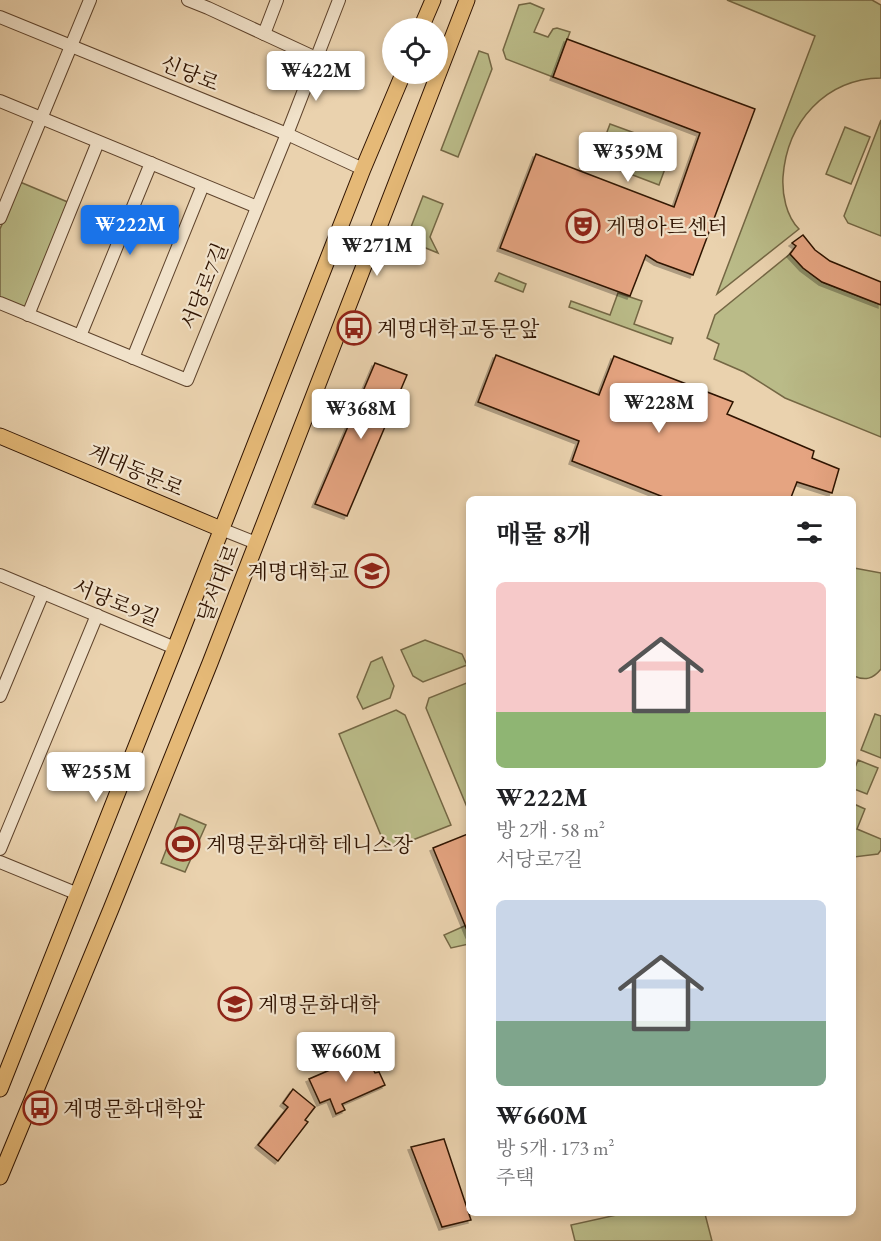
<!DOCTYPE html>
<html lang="ko">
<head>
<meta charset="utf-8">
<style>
  body { margin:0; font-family:"EB Garamond","Noto Serif KR",serif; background:#f6f6f6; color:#202124; height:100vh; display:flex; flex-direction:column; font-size:22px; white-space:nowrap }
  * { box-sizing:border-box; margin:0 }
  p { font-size:20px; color:#757577 }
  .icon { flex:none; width:33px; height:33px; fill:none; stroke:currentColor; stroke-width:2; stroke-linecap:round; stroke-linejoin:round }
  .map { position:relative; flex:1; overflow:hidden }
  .sheet { position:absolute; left:466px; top:496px; width:390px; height:720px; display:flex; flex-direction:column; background:#fff; border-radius:9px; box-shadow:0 3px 9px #0003 }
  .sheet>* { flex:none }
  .controls { position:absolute; left:382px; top:18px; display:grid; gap:12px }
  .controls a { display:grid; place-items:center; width:66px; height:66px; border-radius:50%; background:#fff; box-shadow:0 3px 9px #0003; font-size:30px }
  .price { position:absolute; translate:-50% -51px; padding:0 14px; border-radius:6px; background:#fff; color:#222; font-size:20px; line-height:39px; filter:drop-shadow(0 2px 3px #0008) }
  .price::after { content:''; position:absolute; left:50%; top:36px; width:18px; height:14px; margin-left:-9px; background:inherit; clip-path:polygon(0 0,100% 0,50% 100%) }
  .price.on { background:#1a73e8; color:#fff }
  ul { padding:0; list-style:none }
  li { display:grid; align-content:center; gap:12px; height:318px; padding:0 30px }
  li span { display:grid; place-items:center; height:186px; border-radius:9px; color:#555 }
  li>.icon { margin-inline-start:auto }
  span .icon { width:108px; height:108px; fill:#fffc; stroke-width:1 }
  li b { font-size:26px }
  h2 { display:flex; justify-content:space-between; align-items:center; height:72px; padding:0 30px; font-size:26px }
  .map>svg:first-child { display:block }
  .green { fill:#babb88; stroke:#746744; stroke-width:1.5 }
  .building { fill:#e5a481; stroke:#2f1301; stroke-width:1.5; filter:url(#shadow) }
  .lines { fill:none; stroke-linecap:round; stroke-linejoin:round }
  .minor-casing { stroke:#5e432c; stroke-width:14 }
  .major-casing { stroke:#2f1301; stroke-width:17 }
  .minor { stroke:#f1e2ca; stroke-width:12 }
  .major { stroke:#e5b977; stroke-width:15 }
  .labels { text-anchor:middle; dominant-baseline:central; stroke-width:4.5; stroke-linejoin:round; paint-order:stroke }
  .street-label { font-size:21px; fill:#2f1301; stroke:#f1e2ca }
  .poi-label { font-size:21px; fill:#2f1301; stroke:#f1e2ca; text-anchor:start }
</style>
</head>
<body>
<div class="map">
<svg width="881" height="1241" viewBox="0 0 881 1241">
  <defs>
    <filter id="shadow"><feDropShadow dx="-3" dy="3" stdDeviation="0" flood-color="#0004"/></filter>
  </defs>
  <rect width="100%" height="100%" fill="#ead2ae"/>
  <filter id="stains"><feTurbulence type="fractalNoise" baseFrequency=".00333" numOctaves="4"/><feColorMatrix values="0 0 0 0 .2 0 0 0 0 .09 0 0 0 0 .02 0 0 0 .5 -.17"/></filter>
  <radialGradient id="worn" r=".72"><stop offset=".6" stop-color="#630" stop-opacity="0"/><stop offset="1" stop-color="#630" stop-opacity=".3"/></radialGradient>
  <g class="green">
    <path d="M727,0h145l9,5v73c-56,1 -94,44 -98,99 -1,17 3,39 16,52l-82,65 98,-258z"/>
    <path d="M530,3l14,6 -10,23 14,5 5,-8 4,-1 13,4 -17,45 -47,-18 -3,-9 16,-45z"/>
    <path d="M479,51l9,3 4,15 -34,88 -17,-7z"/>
    <path d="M881,120v116l-33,-13 -4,-7z"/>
    <path d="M610,124l63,23 -14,38 -63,-24z"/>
    <path d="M845,127l25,10 -19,47 -25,-10z"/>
    <path d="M20,182l50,21 -44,107 -26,-10v-71z"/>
    <path d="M423,196l20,8 -13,33 8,16 -32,-13z"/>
    <path d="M790,254l13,14 19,14 59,23v132l-96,-39 -41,-26 -30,-13 5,-15 -12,-6 8,-23z"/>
    <path d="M499,273l27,11 -3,8 -28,-11z"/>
    <path d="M618,293l24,8 -8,23 39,14 -2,6 -102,-37 2,-6 39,14z"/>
    <path d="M854,568l27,5v96c-8,10 -16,12 -27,7z"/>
    <path d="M425,640l37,14 5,11 -44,17 -10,-6 -12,-26z"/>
    <path d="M382,657l12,29 -4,12 -27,11 -6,-12 14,-35z"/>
    <path d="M469,682v130l-43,-104 3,-10z"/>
    <path d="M396,710l9,5 46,110 -64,25 -48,-116z"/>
    <path d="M875,714l6,2v42l-20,-8z"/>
    <path d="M858,760l20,8 -11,26 -13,-5v-19z"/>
    <path d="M854,804l11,5 -8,20 24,10v11l-3,4 -24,3z"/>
    <path d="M180,814l26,11 -21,47 -24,-9z"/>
    <path d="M469,924v20l-18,4 -7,-13z"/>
    <path d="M621,1214h84l7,27h-137l-4,-16z"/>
  </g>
  <g class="building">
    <path d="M567,39l188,70 -62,166 -36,-13 -11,-7 -16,41 -130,-48 36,-94 138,53 26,-74 -147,-56z"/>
    <path d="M803,235l12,15 15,11 51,21v23l-59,-23 -19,-14 -13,-14 6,-8 -4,-3z"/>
    <path d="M496,355l103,40 15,-39 119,46 -6,12 87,37 -2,7 27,11 -7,24 -35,-11 -7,18h-119l-99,-39 7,-20 -101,-39z"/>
    <path d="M375,363l32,12 -60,141 -32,-12z"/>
    <path d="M470,833v102h-1l-36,-87z"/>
    <path d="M360,1057l4,9 6,-3 5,10 4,-1 6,13 -43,19 3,6 -9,4 -6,-15 -10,4 -11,-24z"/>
    <path d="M293,1089l22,18 -10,13 3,2 -30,39 -20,-16 30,-38 -5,-4z"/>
    <path d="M444,1139l27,81 -29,7 -31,-80z"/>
  </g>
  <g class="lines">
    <g class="minor-casing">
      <g id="minor">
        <path d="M188,0l20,8 108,50"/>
        <path d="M0,17l287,117 76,35"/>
        <path d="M264,34l13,-34"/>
        <path d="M0,101l257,106"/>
        <path d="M0,218l90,-218"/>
        <path d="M0,303l187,77 100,-246 52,-134"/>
        <path d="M28,315l70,-173"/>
        <path d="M80,336l71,-173"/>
        <path d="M133,358l70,-173"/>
        <path d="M221,529l35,14"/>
        <path d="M0,575l175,73"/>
        <path d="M0,696l43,-103"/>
        <path d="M0,849l97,-234"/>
        <path d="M0,862l78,32"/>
      </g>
    </g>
    <g class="major-casing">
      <g id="major">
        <path d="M421,28l12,-28"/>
        <path d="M0,436l221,93"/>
        <path d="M0,1089l175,-441 188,-479 40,-95"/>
        <path d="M0,1177l111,-268 99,-246 257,-663"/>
      </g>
    </g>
    <use href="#minor" class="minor"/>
    <use href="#major" class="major"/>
  </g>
  <defs>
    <g id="theatre-ring" transform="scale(1.725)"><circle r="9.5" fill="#f1e2ca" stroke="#8f2418" stroke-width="1.5"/><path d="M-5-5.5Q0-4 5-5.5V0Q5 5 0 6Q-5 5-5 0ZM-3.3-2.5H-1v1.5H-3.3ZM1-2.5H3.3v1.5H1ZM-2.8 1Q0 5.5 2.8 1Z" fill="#8f2418"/></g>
    <g id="bus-ring" transform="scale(1.725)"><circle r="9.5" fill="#f1e2ca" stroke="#8f2418" stroke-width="1.5"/><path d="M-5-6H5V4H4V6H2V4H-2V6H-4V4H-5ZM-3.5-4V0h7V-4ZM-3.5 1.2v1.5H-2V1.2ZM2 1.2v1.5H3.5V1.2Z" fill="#8f2418"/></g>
    <g id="university-ring" transform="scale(1.725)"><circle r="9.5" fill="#f1e2ca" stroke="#8f2418" stroke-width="1.5"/><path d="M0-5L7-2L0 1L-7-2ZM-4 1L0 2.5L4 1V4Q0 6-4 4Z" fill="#8f2418"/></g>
    <g id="stadium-ring" transform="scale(1.725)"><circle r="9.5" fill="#f1e2ca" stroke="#8f2418" stroke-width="1.5"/><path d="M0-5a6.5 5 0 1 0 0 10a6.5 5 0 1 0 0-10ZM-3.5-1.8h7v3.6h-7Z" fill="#8f2418"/></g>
  </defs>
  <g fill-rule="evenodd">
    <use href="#theatre-ring" x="583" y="226"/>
    <use href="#bus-ring" x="354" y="328"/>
    <use href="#university-ring" x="372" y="571"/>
    <use href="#stadium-ring" x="183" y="844"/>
    <use href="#university-ring" x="235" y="1004"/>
    <use href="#bus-ring" x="40" y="1108"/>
  </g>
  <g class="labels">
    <g class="street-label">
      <text transform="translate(190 73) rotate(22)">신당로</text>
      <text transform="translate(204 286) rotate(-68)">서당로7길</text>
      <text transform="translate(136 470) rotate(23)">계대동문로</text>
      <text transform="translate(218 583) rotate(-69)">달서대로</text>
      <text transform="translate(116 602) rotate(22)">서당로9길</text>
    </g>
    <g class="poi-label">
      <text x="606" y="226">게명아트센터</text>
      <text x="377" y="328">계명대학교동문앞</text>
      <text x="349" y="571" text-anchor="end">계명대학교</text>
      <text x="206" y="844">계명문화대학 테니스장</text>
      <text x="258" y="1004">계명문화대학</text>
      <text x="63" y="1108">계명문화대학앞</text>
    </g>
  </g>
  <rect width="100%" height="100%" filter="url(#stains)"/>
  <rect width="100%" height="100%" fill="url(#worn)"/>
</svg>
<div class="controls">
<a><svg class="icon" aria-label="locate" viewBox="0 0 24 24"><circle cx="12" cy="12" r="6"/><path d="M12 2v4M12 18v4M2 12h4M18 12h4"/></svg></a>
</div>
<b class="price" style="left:316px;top:102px">₩422M</b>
<b class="price" style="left:628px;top:183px">₩359M</b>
<b class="price on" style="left:130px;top:256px">₩222M</b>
<b class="price" style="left:377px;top:277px">₩271M</b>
<b class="price" style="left:659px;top:434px">₩228M</b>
<b class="price" style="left:361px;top:440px">₩368M</b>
<b class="price" style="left:96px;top:803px">₩255M</b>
<b class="price" style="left:346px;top:1083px">₩660M</b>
<section class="sheet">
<h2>매물 8개<svg class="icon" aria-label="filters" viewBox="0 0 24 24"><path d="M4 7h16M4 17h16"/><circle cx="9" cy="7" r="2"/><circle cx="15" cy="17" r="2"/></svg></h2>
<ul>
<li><span style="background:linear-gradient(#f6c9c9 70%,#8fb573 0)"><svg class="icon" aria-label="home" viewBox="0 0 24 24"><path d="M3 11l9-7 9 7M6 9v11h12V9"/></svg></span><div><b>₩222M</b><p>방 2개 · 58 m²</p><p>서당로7길</p></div></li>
<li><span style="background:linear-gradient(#c9d6e8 65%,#7fa58c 0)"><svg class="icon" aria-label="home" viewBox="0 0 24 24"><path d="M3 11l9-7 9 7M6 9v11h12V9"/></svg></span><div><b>₩660M</b><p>방 5개 · 173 m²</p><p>주택</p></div></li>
</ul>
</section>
</div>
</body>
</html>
